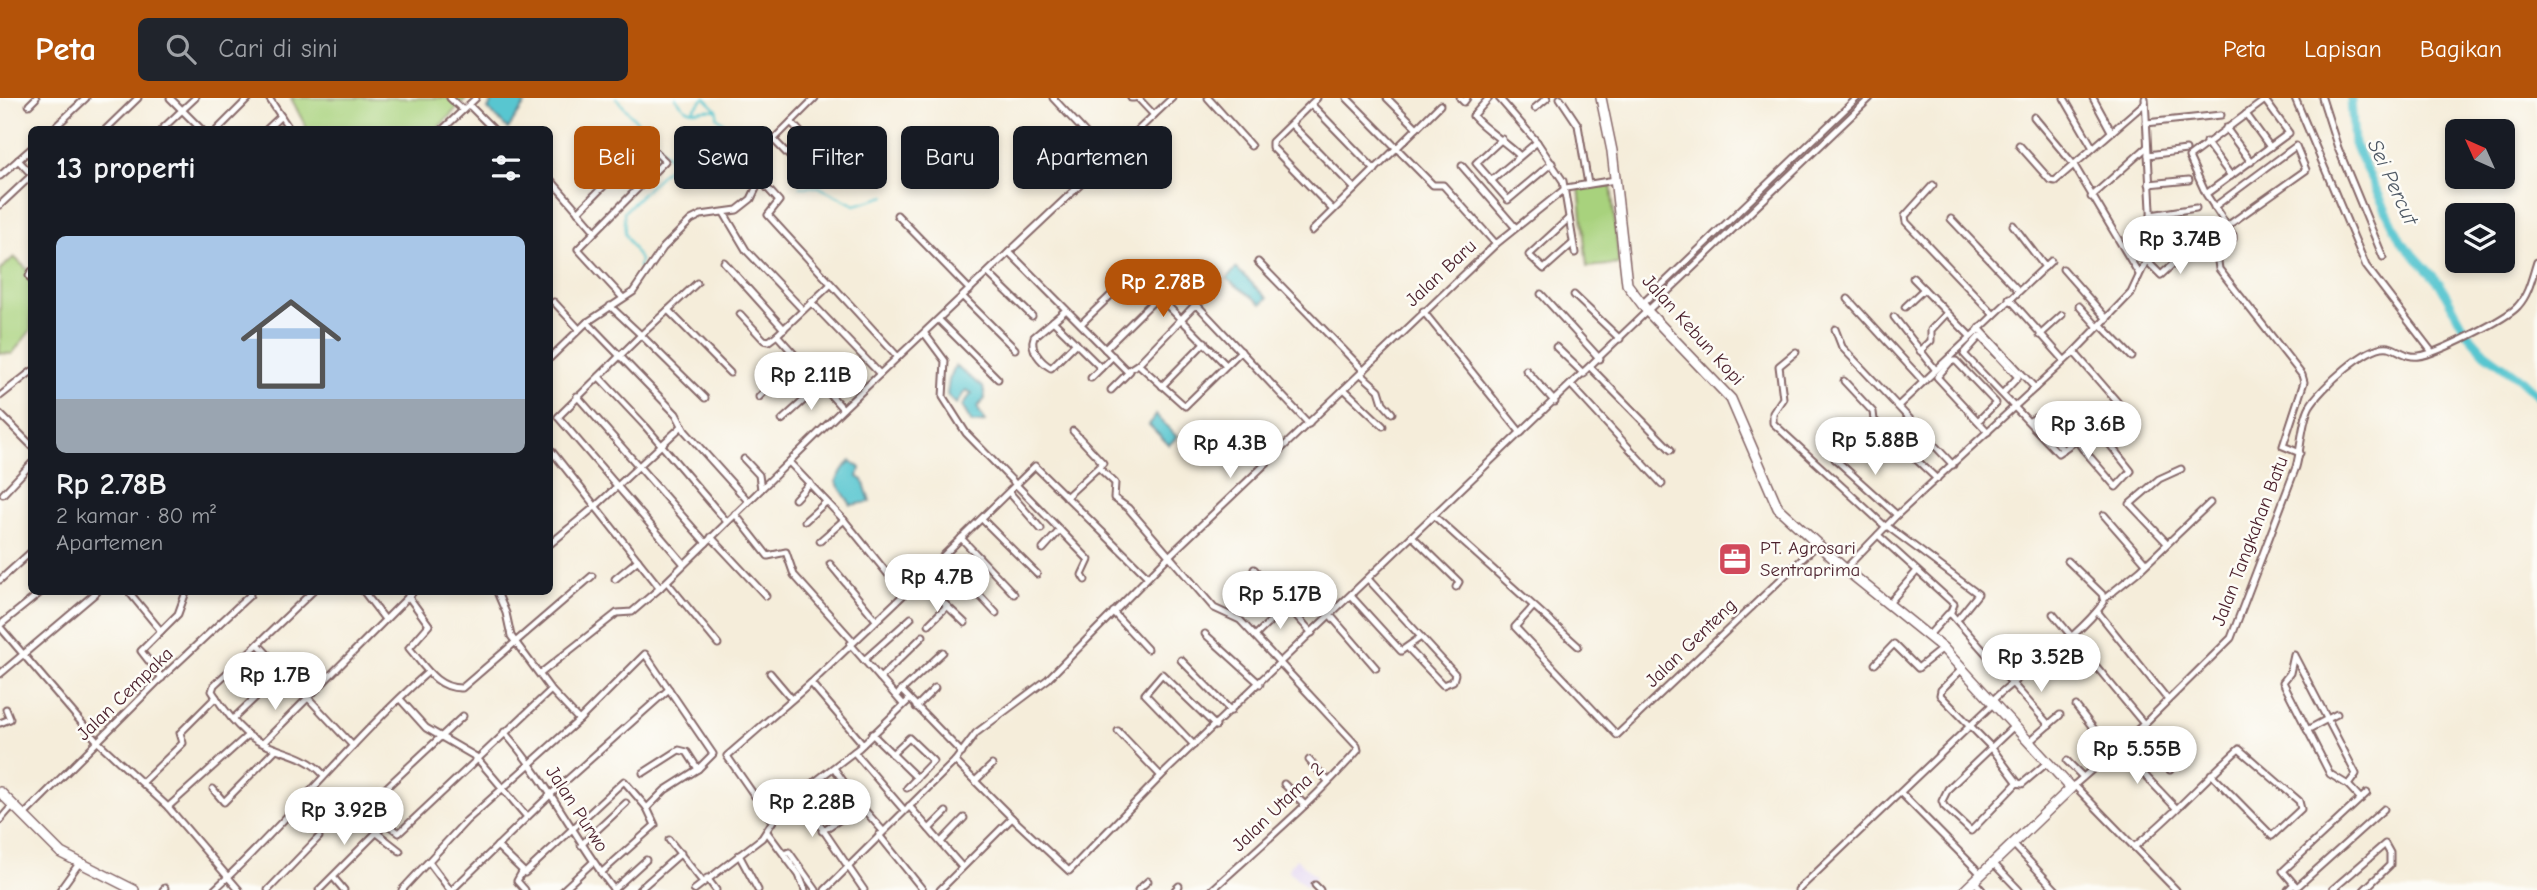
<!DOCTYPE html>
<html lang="id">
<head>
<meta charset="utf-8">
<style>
  body { margin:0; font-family:"Comic Neue",sans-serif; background:#20242c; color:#f1f3f6; height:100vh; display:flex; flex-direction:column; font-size:26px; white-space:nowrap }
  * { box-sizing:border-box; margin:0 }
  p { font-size:23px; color:#9ea1a6 }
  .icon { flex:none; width:38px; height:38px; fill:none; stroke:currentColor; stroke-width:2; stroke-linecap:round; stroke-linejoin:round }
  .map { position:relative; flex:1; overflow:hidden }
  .drawer { position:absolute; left:28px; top:28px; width:525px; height:469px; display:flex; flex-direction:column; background:#171b24; border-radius:10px; box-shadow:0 4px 10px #0003 }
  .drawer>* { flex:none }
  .banner { position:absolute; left:574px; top:28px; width:665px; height:63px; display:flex; gap:14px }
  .needle { width:46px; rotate:315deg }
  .fabs { position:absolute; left:2445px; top:21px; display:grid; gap:14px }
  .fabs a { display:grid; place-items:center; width:70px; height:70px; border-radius:10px; background:#171b24; box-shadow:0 4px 10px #0003; font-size:35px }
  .price { position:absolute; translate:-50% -60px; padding:0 16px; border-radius:24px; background:#fff; color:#222; font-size:23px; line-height:46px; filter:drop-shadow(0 2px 4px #0008) }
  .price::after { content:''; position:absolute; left:50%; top:42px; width:21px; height:16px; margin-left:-10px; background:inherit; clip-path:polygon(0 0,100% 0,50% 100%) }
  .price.on { background:#b45309; color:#fff }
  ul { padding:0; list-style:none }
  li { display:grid; align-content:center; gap:14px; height:371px; padding:0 28px }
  li span { display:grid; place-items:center; height:217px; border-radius:10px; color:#555 }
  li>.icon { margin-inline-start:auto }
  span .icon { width:126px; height:126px; fill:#fffc; stroke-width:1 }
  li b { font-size:30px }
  h2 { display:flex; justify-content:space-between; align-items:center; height:84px; padding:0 28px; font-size:30px }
  .tag { padding:0 24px; border-radius:10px; background:#171b24; box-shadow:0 4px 10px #0003; font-size:24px; line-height:63px }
  .tag.on { background:#b45309; color:#fff }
  header { display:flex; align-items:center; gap:42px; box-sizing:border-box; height:98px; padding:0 35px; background:#b45309; color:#fff }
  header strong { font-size:33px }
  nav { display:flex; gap:38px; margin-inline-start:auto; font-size:24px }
  .search { width:490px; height:63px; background:#20242c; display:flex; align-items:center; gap:18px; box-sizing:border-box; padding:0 24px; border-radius:10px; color:#9ea1a6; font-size:26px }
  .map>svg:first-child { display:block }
  .built { fill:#e2d4f3 }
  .green { fill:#a8d27d; stroke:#797854; stroke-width:2 }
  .water { fill:#59c6d0; stroke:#52727e; stroke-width:2 }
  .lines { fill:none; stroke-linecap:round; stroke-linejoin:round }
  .stream { stroke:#59c6d0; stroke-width:2 }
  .river { stroke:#59c6d0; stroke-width:9 }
  .street-casing { stroke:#866768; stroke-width:9 }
  .primary-casing { stroke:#866768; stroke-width:12 }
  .street { stroke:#fff; stroke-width:5 }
  .primary { stroke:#fff; stroke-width:9 }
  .labels { text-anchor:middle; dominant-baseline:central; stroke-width:5; stroke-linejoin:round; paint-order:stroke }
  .street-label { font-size:19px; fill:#4a1f2b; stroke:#fdfcf7 }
  .poi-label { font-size:19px; fill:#4a1f2b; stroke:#fdfcf7; text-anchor:start }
  .water-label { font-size:21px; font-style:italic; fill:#4f5965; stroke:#fdfcf7 }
</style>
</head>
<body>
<header>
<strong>Peta</strong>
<div class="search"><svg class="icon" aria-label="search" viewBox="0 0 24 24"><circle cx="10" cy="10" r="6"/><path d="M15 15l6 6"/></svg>Cari di sini</div>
<nav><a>Peta</a><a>Lapisan</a><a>Bagikan</a></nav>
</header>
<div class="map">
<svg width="2537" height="792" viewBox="0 0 2537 792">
  <rect width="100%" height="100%" fill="#fdfcf7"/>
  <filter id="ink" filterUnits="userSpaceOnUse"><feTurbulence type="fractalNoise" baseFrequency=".0143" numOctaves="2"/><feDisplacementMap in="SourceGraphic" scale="14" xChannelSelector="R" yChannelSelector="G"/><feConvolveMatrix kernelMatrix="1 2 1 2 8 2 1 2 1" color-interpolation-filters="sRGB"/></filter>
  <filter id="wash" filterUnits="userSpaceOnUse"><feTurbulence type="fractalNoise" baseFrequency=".00686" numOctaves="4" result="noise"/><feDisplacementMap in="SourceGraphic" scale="28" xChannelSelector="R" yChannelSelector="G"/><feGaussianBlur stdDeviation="1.57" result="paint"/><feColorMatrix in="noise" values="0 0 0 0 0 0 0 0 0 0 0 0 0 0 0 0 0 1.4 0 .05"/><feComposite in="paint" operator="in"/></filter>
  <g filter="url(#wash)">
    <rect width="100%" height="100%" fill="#f5edda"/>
    <path class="built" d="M1296,760l20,19 -10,10 -18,-17z"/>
    <g class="green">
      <path d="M291,0h176l-31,32 -129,-1z"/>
      <path d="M1611,86l8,80 -32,3 -8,-80z"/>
      <path d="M14,159l17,16v57l-19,24 -12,-1v-83z"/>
    </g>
    <g class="water">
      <path d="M494,0h35l-21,31 -20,-20z"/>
      <path d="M1236,170l31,30 -5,6 -35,-25z"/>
      <path d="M955,268l28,21 2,12 -8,8 8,15 -13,1 -10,-17 10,-13 -6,-3 -10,14 -9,-9 2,-15z"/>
      <path d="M1156,317l21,22 -8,8 -20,-20z"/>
      <path d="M851,363l9,7 -2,9 5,3 7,22 -19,3 -15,-23 7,-13z"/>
    </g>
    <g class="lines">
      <g class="stream">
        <path d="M616,0l53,59 3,7 -48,48 1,22 15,26 -1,8"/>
        <path d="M676,0c17,24 21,7 42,13l-1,6 18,16 21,8 2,-10 9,8"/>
        <path d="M705,0l12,12"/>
        <path d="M693,12l10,-11"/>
        <path d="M800,89h19l36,18 31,-9"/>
      </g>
      <path class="river" d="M2351,0l3,46 47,97 39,43 27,49 18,20 33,24 19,18"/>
    </g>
  </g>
  <g filter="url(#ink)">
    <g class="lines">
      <g class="street-casing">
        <g id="street">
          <path d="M170,0l32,32"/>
          <path d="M269,0l21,32"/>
          <path d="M450,0l13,12"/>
          <path d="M1053,0l55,59"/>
          <path d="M1131,0h3"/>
          <path d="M1138,0l16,17"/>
          <path d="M1208,0l43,48"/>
          <path d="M1317,0l-45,44v5l61,63"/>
          <path d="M1347,0l86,87h10l53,59"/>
          <path d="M1460,0l4,4 3,-4"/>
          <path d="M1489,0l-16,18c14,16 32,25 47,40"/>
          <path d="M1499,0l38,44 26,39 12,72"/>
          <path d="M1560,0l18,27 10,59"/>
          <path d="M2064,0l29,50"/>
          <path d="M2093,0l18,33"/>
          <path d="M2295,0l71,168 66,86"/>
          <path d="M2322,0l16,50 45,109"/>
          <path d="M1311,6l64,66"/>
          <path d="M29,7l7,-7"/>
          <path d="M469,7l25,25"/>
          <path d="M1535,10l12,-10"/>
          <path d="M2246,16l24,33"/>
          <path d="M2034,19l40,48 65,109"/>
          <path d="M791,24l24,26 15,-11"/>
          <path d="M2146,25l75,-8"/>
          <path d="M1291,26l64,65"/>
          <path d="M1417,30l23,-23"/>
          <path d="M2226,30l25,34"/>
          <path d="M52,32l34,-32"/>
          <path d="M105,32l33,-32"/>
          <path d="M161,32l34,-32"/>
          <path d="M217,32l32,-32"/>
          <path d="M266,32l15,-14"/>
          <path d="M442,32l34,-32"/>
          <path d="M773,41l29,30"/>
          <path d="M1502,41l-26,24 32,37 44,-37"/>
          <path d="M2206,44l25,34"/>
          <path d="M2019,47l31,35 5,1 90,-78"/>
          <path d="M2148,57l38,-5"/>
          <path d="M18,62l14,15"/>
          <path d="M1462,68l53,61"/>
          <path d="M0,78l32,-28"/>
          <path d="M550,81l45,52"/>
          <path d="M760,82l19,21 -11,14 130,142"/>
          <path d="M1491,83l46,-39"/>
          <path d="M2149,86l40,-4"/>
          <path d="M1933,87l-28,31 1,6 87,92"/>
          <path d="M2206,96l83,-61 -24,-33 -76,57 17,37 27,41v4l-16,15 2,15 83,106 2,7 -21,64 17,7"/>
          <path d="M2091,99l56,-50"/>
          <path d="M0,107l32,-30"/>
          <path d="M2214,109l82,-61 10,24 -79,56"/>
          <path d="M578,114l68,-69 19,18 -87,88 45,49"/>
          <path d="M724,115l22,37 57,60"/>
          <path d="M897,117l73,75"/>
          <path d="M2151,117l45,-7"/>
          <path d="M1568,121l-39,36 15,14 28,-25"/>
          <path d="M1951,121l67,71"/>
          <path d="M2013,127l32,42"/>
          <path d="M1312,133l105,-103 -30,-30"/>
          <path d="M1009,154l118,119 11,-7 47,42 56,-55"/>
          <path d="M2146,162l15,15 50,-46"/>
          <path d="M724,164l60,67"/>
          <path d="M1258,164l106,109"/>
          <path d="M2063,171l44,50"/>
          <path d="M32,173l-3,5 3,5"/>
          <path d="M988,175l44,43"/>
          <path d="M1913,180l57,58"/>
          <path d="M830,187l-53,50 66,74"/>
          <path d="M1541,196l59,65"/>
          <path d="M1574,197l46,44"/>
          <path d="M963,199l52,52"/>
          <path d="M1159,199l67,68"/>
          <path d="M2009,200l55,62"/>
          <path d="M1848,201l75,82"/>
          <path d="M554,204l25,27"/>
          <path d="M811,204l69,72"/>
          <path d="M1642,206l215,-206"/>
          <path d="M610,208l31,29 27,-25 62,63"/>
          <path d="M2079,208l19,21"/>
          <path d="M1905,209l19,-18"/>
          <path d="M668,212l29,-27"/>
          <path d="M1066,212l-32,27c-5,12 7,25 17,31l25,-25"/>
          <path d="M1423,213l98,122"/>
          <path d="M740,216l24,26 5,1 8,-6"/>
          <path d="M1894,219l41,52"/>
          <path d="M939,222l59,59"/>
          <path d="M1053,223l48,47"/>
          <path d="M587,224l89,92 9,17 63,70"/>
          <path d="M1081,226l29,-28"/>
          <path d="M2101,227l31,32"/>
          <path d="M1979,230l56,60"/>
          <path d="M1835,231l7,18 111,118"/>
          <path d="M925,236l20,27 -2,36 23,36 94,97 -17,19"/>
          <path d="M2040,237l22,-20"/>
          <path d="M1556,249l28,27"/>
          <path d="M1105,251l76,-75"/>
          <path d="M1920,253l11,-10v-11l16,-17"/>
          <path d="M1796,254l-17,14 4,32 -10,15v10l113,104"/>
          <path d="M2074,254l45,52"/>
          <path d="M550,260l36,-35 47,-31 30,-44 28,-28 10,-5 36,-5 14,-11 9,-19 3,-30 52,-52"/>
          <path d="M1138,266l55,-57 5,-1 111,118"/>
          <path d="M1591,270l80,82"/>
          <path d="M1526,272l29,32"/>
          <path d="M1361,276l18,16 4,13 9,10"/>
          <path d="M599,279l47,50 81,95"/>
          <path d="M1091,280l22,-22"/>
          <path d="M1844,283l29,31 1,8 63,59"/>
          <path d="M1162,288l43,-44"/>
          <path d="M1572,288l90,98"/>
          <path d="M1344,291l39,37"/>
          <path d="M1111,292l19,-19"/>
          <path d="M2003,295l15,-16 -38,-41 -16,18 94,99 19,-13"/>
          <path d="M0,298l32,-25"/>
          <path d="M577,298l129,147"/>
          <path d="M759,299l39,-39"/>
          <path d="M1898,308l153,-145"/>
          <path d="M2080,309l51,64 -15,16 -33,-38"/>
          <path d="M0,316l32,32"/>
          <path d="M782,322l39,-35"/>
          <path d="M1978,323l18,-18 -40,-42h-5l-14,16 51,55"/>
          <path d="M2030,323l7,-4 26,33"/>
          <path d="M2065,327l18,24 18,-16"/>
          <path d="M550,351l110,139"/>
          <path d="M744,361l15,16 2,14"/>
          <path d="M1835,361l62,56"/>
          <path d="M789,364l55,58 60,74"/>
          <path d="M1099,370l16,15 -1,15 14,10 86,100 26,12 117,126 1,4c-44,51 -97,95 -146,140"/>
          <path d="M1009,394l32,37"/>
          <path d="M3,396l29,-31"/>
          <path d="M1066,399l37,-34 -30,-32"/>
          <path d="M795,401l15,-16"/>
          <path d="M735,416l33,42 18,-4 8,23 59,66"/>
          <path d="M1433,417l145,131"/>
          <path d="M2104,417l41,47"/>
          <path d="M982,421l55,55"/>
          <path d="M805,423l21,-19"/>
          <path d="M1887,428l91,68 -21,26"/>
          <path d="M1060,432l29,30 -7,15 3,5"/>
          <path d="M1878,437l76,69 -4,10"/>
          <path d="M1412,438l47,46 -3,5"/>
          <path d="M711,439l55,59"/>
          <path d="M961,440l53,56"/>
          <path d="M820,443l24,-21"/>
          <path d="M2166,444l-36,-38 29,-25 22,-10"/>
          <path d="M550,446l47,-39 85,-79"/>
          <path d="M684,466l-126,-147 83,-82 64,63"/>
          <path d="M830,466l46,56"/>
          <path d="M1254,471l58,64"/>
          <path d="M1845,471l52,-54 177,-163 57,-59 22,-47 -8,-148"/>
          <path d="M615,481l23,-19"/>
          <path d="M1368,481l87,95 -2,7 -10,4 -35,-37"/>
          <path d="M0,482l32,-29"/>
          <path d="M667,484l51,62"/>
          <path d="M129,494l32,39"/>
          <path d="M312,494l-54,52 95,102"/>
          <path d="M364,494l20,26"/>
          <path d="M497,494l9,21 5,23 40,54 28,30"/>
          <path d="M408,498l21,29 -20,23c15,17 27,41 53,40l130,-112"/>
          <path d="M1351,498l50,55 20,-14"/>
          <path d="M2104,501l36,-29 70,-67"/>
          <path d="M1889,505l28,-32"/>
          <path d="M1533,509l-18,20 102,108 200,-190"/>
          <path d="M2097,513l71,89"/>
          <path d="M1113,514l34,37"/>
          <path d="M996,515l-53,-57 92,-90 113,111"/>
          <path d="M2053,516l91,110"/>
          <path d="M1331,518l45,52"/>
          <path d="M929,526l18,-18"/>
          <path d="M0,527l41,-33"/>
          <path d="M0,529l99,116 69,64 71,83"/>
          <path d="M1205,536l55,50"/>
          <path d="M1929,537l19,-21h3l98,111"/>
          <path d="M1255,538l31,-30"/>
          <path d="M258,546l-44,41 -2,6c9,15 28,41 44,49 25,14 48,13 67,34"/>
          <path d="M850,546l53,60"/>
          <path d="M2294,557l-4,18 -7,9 47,92 18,11 13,14"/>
          <path d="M2295,559l61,117 -8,11"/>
          <path d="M864,562l47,-42"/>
          <path d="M1181,562l50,51"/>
          <path d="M1875,566l19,-20 24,24 25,-20"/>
          <path d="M1963,570l-22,22 -1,5 51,52 27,36"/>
          <path d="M541,575l76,-60 15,-1 28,-24 183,-179 329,-311"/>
          <path d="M770,575l22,26"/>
          <path d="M0,576l97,-82"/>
          <path d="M162,580l-21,-27 37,-37 8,-22"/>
          <path d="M880,580l43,-42"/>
          <path d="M811,585l52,61"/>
          <path d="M901,592l61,63"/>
          <path d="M899,595l44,-41"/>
          <path d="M400,601l26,29 50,29 51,60"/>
          <path d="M1993,602c35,-34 82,-58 111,-98l-2,-8 -34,-33"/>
          <path d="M2076,608l36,46"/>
          <path d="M916,609l19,-19"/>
          <path d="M463,618l-90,84 13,23 13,10 152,-143"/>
          <path d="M234,620l48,-46"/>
          <path d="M0,625l10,-4 -4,-10"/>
          <path d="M2015,627l-67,64 -6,12 2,5 27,25 46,-48 5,1 26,-22"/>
          <path d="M2307,632l30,-16"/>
          <path d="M1118,633l43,45"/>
          <path d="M504,634c43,48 71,107 110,158"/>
          <path d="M2134,635l36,37"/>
          <path d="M872,636l45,44"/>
          <path d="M2030,643l30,-26"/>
          <path d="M263,645l150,-151"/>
          <path d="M1194,647l-49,-51 17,-20 54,52"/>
          <path d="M2118,649l58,61"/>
          <path d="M854,654l50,58"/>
          <path d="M892,656l17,-16 24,23 -26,27"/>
          <path d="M1309,662l19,21"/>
          <path d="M955,663l57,57"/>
          <path d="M2067,663l16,16"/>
          <path d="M834,670l27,38 22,25"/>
          <path d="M643,675l36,-23 8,2 11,17"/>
          <path d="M975,683l17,-16"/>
          <path d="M143,684l40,-39 -3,-10 36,-36"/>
          <path d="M1284,686l21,21"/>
          <path d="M2074,687l102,105"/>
          <path d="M2071,690l73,-64 87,-86 65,-171c5,-17 6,-48 14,-61 10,-17 58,-63 79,-59 11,3 18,11 30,9 17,-2 88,-37 99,-50 11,-12 14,-29 19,-44"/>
          <path d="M213,691l11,13 52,-53"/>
          <path d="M798,695l66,97"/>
          <path d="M1901,695l80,81"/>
          <path d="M298,708l31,17"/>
          <path d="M909,708l53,61"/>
          <path d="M168,709l80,-72"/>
          <path d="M23,718l133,-133 94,-88 -1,-3"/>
          <path d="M0,722l13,-15"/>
          <path d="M772,723l-45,-65 84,-73 105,-100 11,4 38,36"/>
          <path d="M929,731l17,-17"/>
          <path d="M822,733l39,-25"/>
          <path d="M767,734l32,43 6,15"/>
          <path d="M377,735l23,18"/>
          <path d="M879,737l44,55"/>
          <path d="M669,742l34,42"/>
          <path d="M941,744l23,-24"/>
          <path d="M2013,746l43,46"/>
          <path d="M581,747l45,-42"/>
          <path d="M497,748l28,27 99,-92 23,27 8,17 -54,48"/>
          <path d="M2134,749c37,-29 69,-66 105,-98l60,52 2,8 -29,27 -61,-62"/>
          <path d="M784,756l5,-2 27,38"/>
          <path d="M739,757l19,35"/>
          <path d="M429,764l21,28"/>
          <path d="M1993,765l26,27"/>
          <path d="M522,774l-5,9 8,9"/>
          <path d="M333,779l11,13"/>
          <path d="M707,780l9,12"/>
          <path d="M1974,783l8,9"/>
          <path d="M2294,786l-11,-13 84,-78"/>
          <path d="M1315,787l5,5"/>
          <path d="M60,792l20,-28"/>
          <path d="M163,792l2,-2"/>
          <path d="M214,792c75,-69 137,-150 214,-218"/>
          <path d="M268,792l51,-53"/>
          <path d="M319,792l67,-67"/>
          <path d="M402,792l64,-69 113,-101 66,-66 68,100 -15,15 -33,21 -18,18"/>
          <path d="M452,792l98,-95 119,-106"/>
          <path d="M563,792l29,-27"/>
          <path d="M613,792l33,-30"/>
          <path d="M639,792l42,-37"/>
          <path d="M694,792l68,-52 20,-31 77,-59 50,-48"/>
          <path d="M825,792l130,-129 21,-28 72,-54 121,-123 327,-312 70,-56 49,-8"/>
          <path d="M940,792l72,-72 57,53 92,-95 709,-678"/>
          <path d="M1138,792l10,-9"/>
          <path d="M1175,792l4,-4"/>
          <path d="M1798,792l197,-188"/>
          <path d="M2288,792l6,-6 3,3 87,-78"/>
          <path d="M2332,792l53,-46 5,9v12l-26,25"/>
        </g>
      </g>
      <g class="primary-casing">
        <g id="primary">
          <path d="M1601,0l11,53 15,133 21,28 83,87 47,109 67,61 98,79 128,140 -106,102"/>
          <path d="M0,694l61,61 73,37"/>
        </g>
      </g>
      <use href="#street" class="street"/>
      <use href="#primary" class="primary"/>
    </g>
  </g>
  <defs>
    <g id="office-square" transform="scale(1.75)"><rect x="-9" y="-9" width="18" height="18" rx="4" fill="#d1495b" stroke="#fdfcf7"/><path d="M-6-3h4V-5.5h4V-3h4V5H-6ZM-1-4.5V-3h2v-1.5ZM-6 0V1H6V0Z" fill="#fff"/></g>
  </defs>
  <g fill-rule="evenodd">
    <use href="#office-square" x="1735" y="461"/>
  </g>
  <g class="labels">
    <g class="street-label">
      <text transform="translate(1441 175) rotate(-43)">Jalan Baru</text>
      <text transform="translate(1693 232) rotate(48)">Jalan Kebun Kopi</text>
      <text transform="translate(2250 443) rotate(-69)">Jalan Tangkahan Batu</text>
      <text transform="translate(1691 545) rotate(-44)">Jalan Genteng</text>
      <text transform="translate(125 596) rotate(-44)">Jalan Cempaka</text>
      <text transform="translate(1278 709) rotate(-44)">Jalan Utama 2</text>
      <text transform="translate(577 711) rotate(57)">Jalan Purwo</text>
    </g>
    <g class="poi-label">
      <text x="1760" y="450">PT. Agrosari<tspan x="1760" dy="22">Sentraprima</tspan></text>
    </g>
    <g class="water-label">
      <text transform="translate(2393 84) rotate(65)">Sei Percut</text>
    </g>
  </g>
</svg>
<div class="fabs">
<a><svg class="needle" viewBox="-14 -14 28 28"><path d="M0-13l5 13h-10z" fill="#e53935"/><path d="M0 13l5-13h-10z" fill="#9ea1a6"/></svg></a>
<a><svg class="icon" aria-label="layers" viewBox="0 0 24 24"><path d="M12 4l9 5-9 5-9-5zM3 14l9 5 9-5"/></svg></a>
</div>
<b class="price" style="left:2180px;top:178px">Rp 3.74B</b>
<b class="price on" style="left:1163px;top:221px">Rp 2.78B</b>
<b class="price" style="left:811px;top:314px">Rp 2.11B</b>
<b class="price" style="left:2088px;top:363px">Rp 3.6B</b>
<b class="price" style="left:1875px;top:379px">Rp 5.88B</b>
<b class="price" style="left:1230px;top:382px">Rp 4.3B</b>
<b class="price" style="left:937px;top:516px">Rp 4.7B</b>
<b class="price" style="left:1280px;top:533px">Rp 5.17B</b>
<b class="price" style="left:2041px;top:596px">Rp 3.52B</b>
<b class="price" style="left:275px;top:614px">Rp 1.7B</b>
<b class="price" style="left:2137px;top:688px">Rp 5.55B</b>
<b class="price" style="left:812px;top:741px">Rp 2.28B</b>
<b class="price" style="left:344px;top:749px">Rp 3.92B</b>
<div class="banner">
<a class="tag on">Beli</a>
<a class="tag">Sewa</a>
<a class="tag">Filter</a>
<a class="tag">Baru</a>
<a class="tag">Apartemen</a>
</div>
<section class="drawer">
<h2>13 properti<svg class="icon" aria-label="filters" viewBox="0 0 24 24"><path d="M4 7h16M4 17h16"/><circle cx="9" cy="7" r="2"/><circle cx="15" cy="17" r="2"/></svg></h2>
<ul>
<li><span style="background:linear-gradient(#a9c7e8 75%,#9aa5b1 0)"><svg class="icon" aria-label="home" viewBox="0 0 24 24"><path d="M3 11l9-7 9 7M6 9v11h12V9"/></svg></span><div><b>Rp 2.78B</b><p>2 kamar · 80 m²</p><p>Apartemen</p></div></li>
</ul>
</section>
</div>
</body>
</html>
